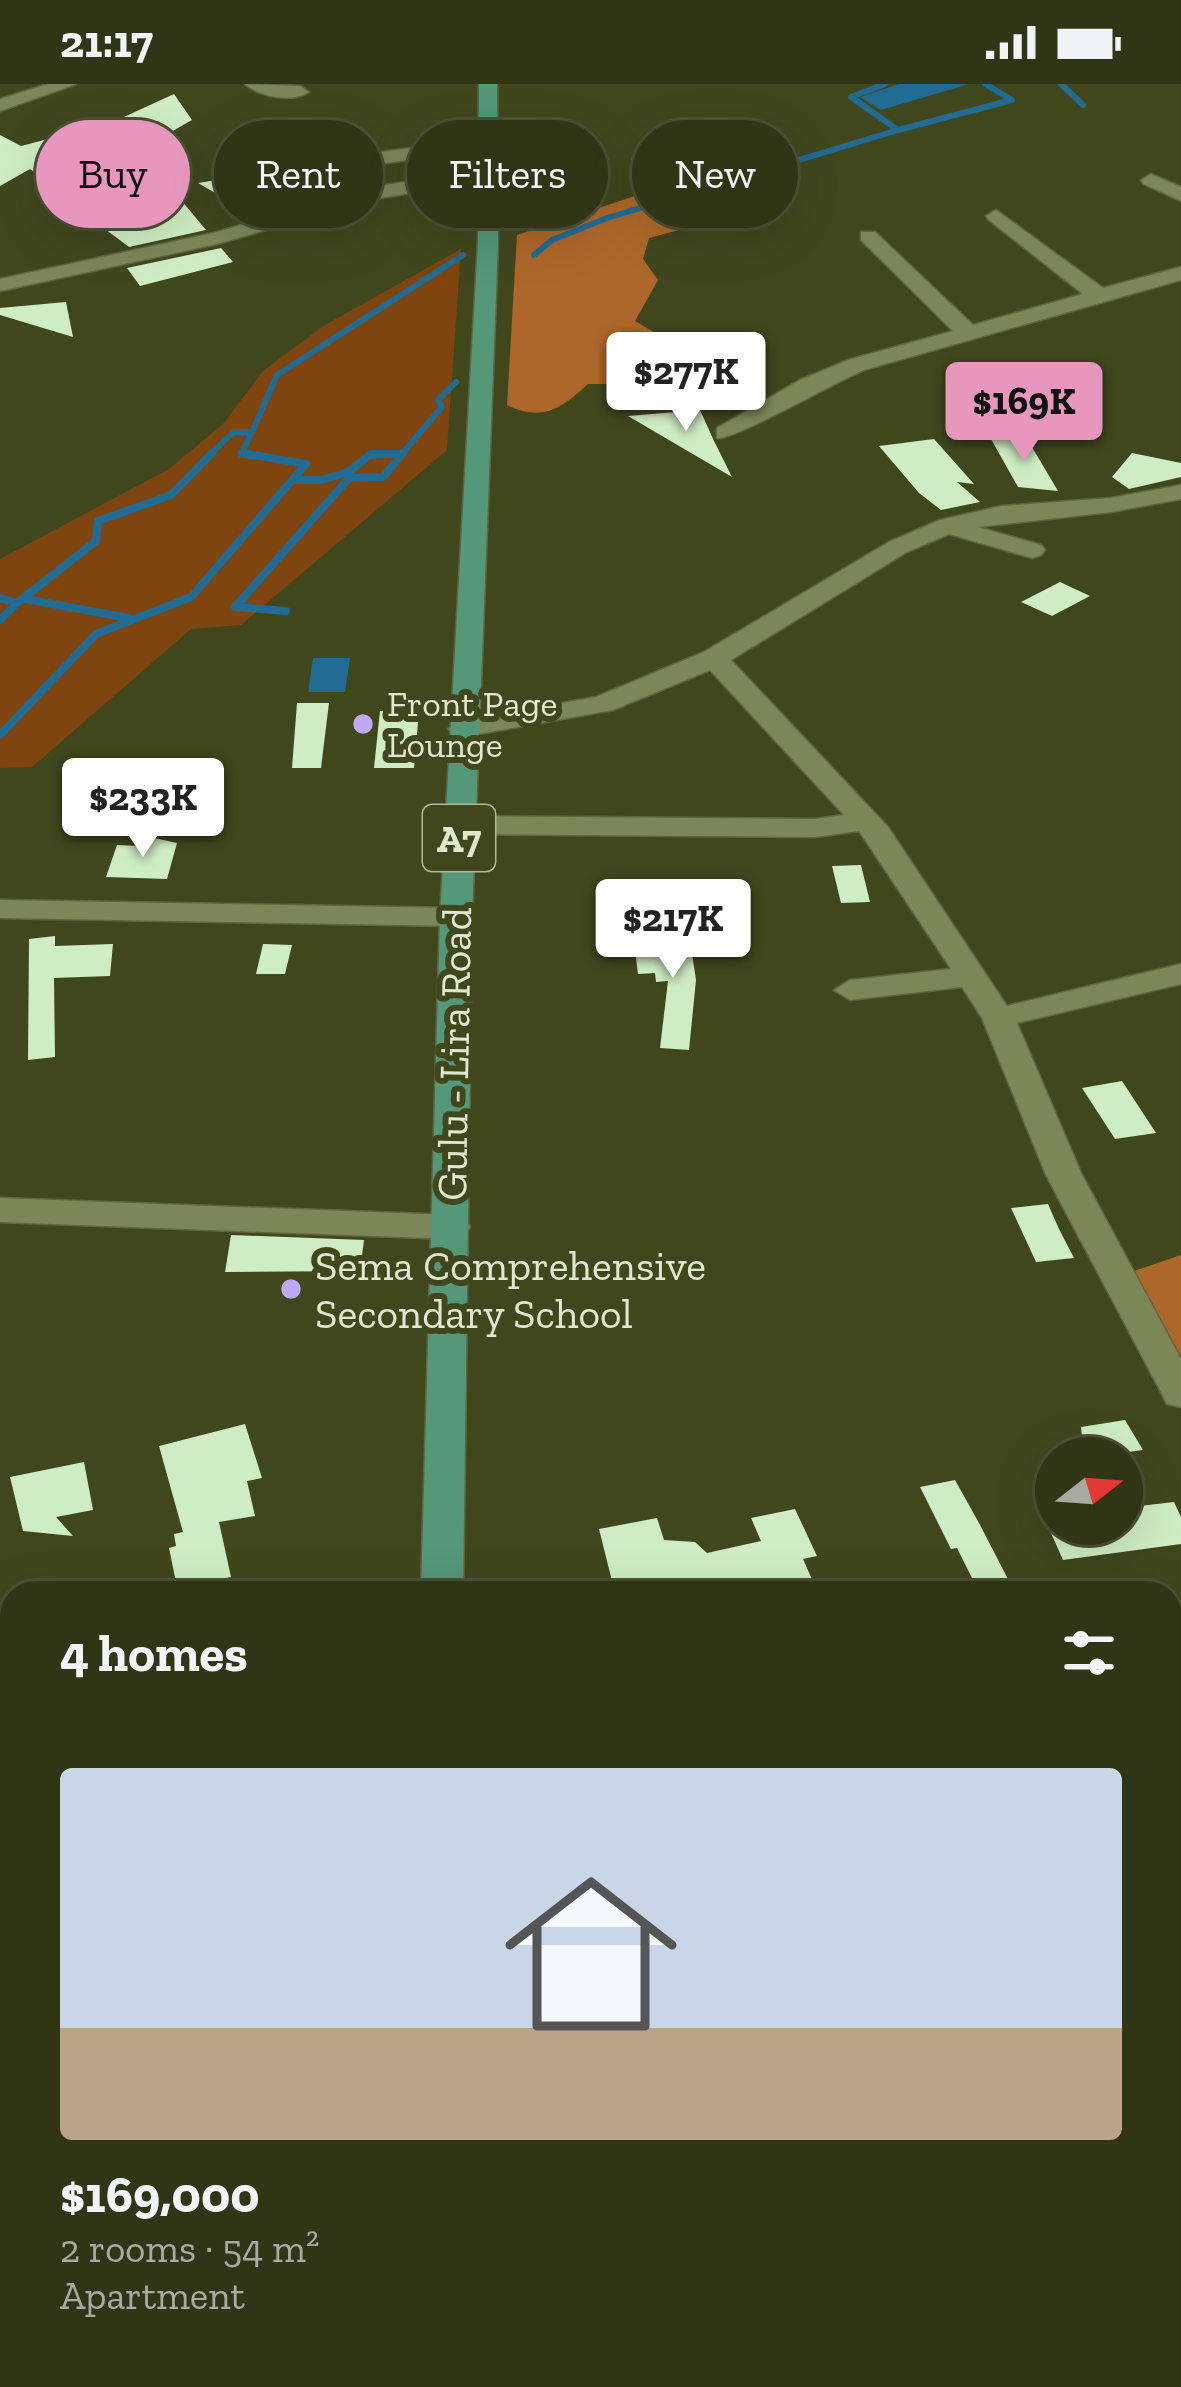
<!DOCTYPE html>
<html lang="en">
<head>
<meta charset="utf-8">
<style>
  body { margin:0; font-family:"Zilla Slab",serif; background:#383d1f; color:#f1f3f6; height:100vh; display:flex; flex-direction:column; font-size:45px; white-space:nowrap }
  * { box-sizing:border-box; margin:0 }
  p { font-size:39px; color:#a8aba1 }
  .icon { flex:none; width:66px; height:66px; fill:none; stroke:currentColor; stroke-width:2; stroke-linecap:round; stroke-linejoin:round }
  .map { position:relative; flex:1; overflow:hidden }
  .sheet { position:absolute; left:0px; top:1497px; width:1182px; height:807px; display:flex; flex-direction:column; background:#303516; border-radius:36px 36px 0 0; box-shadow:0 12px 48px #0002,0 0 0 3px #4b5035 }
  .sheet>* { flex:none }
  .banner { position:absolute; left:36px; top:36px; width:1110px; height:108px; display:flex; gap:24px }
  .needle { width:78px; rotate:73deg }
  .controls { position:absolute; left:1035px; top:1353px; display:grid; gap:24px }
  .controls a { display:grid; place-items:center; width:108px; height:108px; border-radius:50%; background:#303516; box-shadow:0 12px 48px #0002,0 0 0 3px #4b5035; font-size:60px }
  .price { position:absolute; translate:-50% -102px; padding:0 27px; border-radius:12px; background:#fff; color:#222; font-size:39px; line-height:78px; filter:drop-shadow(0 3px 6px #0008) }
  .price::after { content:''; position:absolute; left:50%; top:72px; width:36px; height:27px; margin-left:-18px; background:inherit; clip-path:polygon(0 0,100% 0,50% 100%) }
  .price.active { background:#e797bd; color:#111 }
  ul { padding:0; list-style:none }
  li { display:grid; align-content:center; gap:24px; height:636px; padding:0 60px }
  li span { display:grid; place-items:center; height:372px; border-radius:12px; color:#555 }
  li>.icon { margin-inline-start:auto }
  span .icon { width:216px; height:216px; fill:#fffc; stroke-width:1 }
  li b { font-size:51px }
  h2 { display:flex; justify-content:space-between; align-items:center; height:144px; padding:0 60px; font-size:51px }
  .chip { padding:0 42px; border-radius:54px; background:#303516; box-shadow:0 12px 48px #0002,0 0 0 3px #4b5035; font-size:42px; line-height:108px }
  .chip.active { background:#e797bd; color:#111 }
  .status { display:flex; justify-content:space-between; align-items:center; height:84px; padding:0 60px; background:#303516; direction:ltr }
  .status svg { height:33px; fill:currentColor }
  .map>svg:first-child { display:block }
  .green { fill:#7e4510 }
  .forest { fill:#ae672a }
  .water { fill:#226b92 }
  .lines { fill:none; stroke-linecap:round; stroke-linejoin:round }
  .stream-far1 { stroke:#226b92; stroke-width:6 }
  .stream { stroke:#226b92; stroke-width:8 }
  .building { fill:#cfedc4 }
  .minor-casing { stroke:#5f653f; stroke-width:3 }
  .major-casing { stroke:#5f653f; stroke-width:3 }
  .minor { fill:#7d8659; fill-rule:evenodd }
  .major { fill:#549779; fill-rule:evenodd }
  .poi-dot { fill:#bfa9f4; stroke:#40471d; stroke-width:4.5 }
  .labels { text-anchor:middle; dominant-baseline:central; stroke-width:12; stroke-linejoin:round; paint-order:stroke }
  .far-poi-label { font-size:36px; fill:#e2e8d0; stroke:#40471d; text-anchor:start }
  .shield { fill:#40471d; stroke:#b1b89a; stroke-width:3 }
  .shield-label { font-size:39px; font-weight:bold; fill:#e2e8d0 }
  .street-label { font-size:42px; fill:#e2e8d0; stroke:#40471d }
  .poi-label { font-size:42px; fill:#e2e8d0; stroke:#40471d; text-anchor:start }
</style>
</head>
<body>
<div class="status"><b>21:17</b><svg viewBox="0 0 49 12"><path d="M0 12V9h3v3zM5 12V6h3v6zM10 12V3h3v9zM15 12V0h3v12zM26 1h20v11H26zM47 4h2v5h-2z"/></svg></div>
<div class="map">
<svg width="1181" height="2303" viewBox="0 0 1181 2303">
  <rect width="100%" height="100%" fill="#40471d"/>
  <path class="green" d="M461,165l-14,201 -206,175 -50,4 -159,138 -32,1v-209l169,-90 54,-45 40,-53 62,-46z"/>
  <g class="forest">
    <path d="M650,107l49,10 -9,26 -41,11 -6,21 15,21 -23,41 36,21 12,21 43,22 9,17 -96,-18h-51c-27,25 -46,38 -81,21l10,-170z"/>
    <path d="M1181,1171v111l-50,-94z"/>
  </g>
  <g class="water">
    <path d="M899,0h70l-88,26 -21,-13z"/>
    <path d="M313,574h37l-5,34h-37z"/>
  </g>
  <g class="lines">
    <g class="stream-far1">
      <path d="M1061,0l22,21"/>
      <path d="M898,46l114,-30 -27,-16"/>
      <path d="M534,171l18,-15 55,-22 291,-88 -47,-33 34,-13"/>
      <path d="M209,372l24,-24h19l25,-57 186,-120"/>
      <path d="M251,372l-10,-1 11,-23"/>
      <path d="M368,372l34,-2"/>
      <path d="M400,372l42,-49 -4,-7 18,-18"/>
    </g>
    <g class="stream">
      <path d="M292,396h30l26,-8 23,-18h31"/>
      <path d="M0,514l17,5 79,-62 2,-20 73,-26 41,-42"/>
      <path d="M25,515l109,20"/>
      <path d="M286,527l-51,-4 114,-129 34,-1 20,-24"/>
      <path d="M0,536l17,-17"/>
      <path d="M0,651l96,-101 95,-37 115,-133 -64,-11"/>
    </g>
  </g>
  <g class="building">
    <path d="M174,10l18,26 -51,29 -4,-2 69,83 -77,17 -44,-33 77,-10 -79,-38 -4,-8 -38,19 -11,-8 -30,17v-51l21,11 92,-24z"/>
    <path d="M306,63l14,2 34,25 -49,13 23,9 -73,20 -57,-33 67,-11 30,11 -26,-30z"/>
    <path d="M221,164l12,14 -93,24 -13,-18z"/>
    <path d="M66,218l7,35 -73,-22v-7z"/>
    <path d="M700,326l14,31 18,36 -104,-61z"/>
    <path d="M1026,353l32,54 -40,-4 -27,-48z"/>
    <path d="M934,355l40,45 -17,-2 23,20 -39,8 -22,-17 -40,-47z"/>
    <path d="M1132,369l49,10v14l-52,12 -17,-12z"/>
    <path d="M1060,498l30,14 -38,20 -31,-14z"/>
    <path d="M297,619h32l-8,65h-29z"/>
    <path d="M380,627h39l-5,57h-40z"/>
    <path d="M145,752l32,7 -10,36 -61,-2 11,-32 23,1z"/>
    <path d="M861,781l9,37 -29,1 -9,-37z"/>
    <path d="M677,824h8l11,72 -7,70 -29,-2 8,-67 -12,1 -1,-9 -17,1 -4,-32 39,-1z"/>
    <path d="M55,852v10l58,-2 -3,32 -56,2 1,79 -27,3 1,-121z"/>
    <path d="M263,860l29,1 -7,29h-29z"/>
    <path d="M1122,997l34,52 -41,6 -33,-51z"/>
    <path d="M1048,1120l11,25 15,29 -38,4 -25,-54z"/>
    <path d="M231,1151l133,5 -4,31 -135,1z"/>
    <path d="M1125,1336l18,30 -59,8 -3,-31z"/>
    <path d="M245,1340l17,54 -15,3 8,35 -36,6 12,55 -54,10 -8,-39 7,-2 -2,-12 9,-2 -24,-86z"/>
    <path d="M84,1378l9,48 -37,7 17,19 -50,-5 -13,-54z"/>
    <path d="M955,1396l24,43 32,62 -32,7 -22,-44 -6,1 -31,-62z"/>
    <path d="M1174,1418l7,15v27l-118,16 -16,-36h75v-16z"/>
    <path d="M795,1425l22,47 -14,3 15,34h-120l-1,-7 -82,7 -16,-64 58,-11 7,22 31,2 12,11 54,-12 -10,-23z"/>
  </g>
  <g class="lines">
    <g class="minor-casing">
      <g id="minor">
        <path d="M48,0h28l-76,27v-12z"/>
        <path d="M245,0l55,2 9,6c-17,11 -49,5 -64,-8z"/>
        <path d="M488,54l10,6 -3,4 -145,20 -10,-6 10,-6z"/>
        <path d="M487,86l7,2v8l-114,18 -163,46 -217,47v-12l213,-46 165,-47z"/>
        <path d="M1151,90l30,13v14l-37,-17 -3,-4z"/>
        <path d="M996,126l107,78 78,-21v13l-317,90c-27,11 -131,71 -147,68v-10l83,-48 48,-20 105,-29 -92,-91v-8h14l98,93 110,-31 -94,-74 -3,-4z"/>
        <path d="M1181,401v14l-70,13 -133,15 63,18 4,5 -4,5 -9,3 -83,-24 -42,18 -176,108 157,167 119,179 174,-42v20l-164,39 65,152 99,184v48l-14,-3 -5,-10 -116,-219 -64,-157 -20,-31 -112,13 -16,-10 16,-10 101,-11 -92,-138 -44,6 -355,-3 -15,-9 15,-9 355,3 29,-4 -134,-145 -97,40 -151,27 -14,-8 14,-8 134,-24 108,-45 185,-110 51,-22 62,-14 109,-8z"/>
        <path d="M0,816l456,8 16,9 -16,9 -456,-8z"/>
        <path d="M0,1114l452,17 13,4 5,8 -5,8 -13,4 -452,-17z"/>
        <path d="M1176,1796l5,1v36l-11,3v-38z"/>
      </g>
    </g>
    <g class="major-casing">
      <g id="major">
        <path d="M479,0h18l1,158 -26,675 -9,676h-42l19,-676 38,-675z"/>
        <rect x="380" y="2292" width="54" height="11"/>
      </g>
    </g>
    <use href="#minor" class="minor"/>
    <use href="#major" class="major"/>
  </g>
  <g class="poi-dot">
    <circle cx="363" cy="640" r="12"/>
    <circle cx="291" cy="1205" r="12"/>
  </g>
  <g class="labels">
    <g class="far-poi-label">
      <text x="387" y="619">Front Page<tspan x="387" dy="41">Lounge</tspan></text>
    </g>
    <rect class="shield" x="423" y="721" width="72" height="66" rx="9"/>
    <g class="shield-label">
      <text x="459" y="754">A7</text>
    </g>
    <g class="street-label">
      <text transform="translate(454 970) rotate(-89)">Gulu - Lira Road</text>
    </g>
    <g class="poi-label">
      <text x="315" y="1181">Sema Comprehensive<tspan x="315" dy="48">Secondary School</tspan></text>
    </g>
  </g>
</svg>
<div class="controls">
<a><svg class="needle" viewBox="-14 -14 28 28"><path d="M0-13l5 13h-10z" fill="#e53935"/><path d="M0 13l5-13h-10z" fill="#a8aba1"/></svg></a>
</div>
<b class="price" style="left:686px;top:350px">$277K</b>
<b class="price active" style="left:1024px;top:380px">$169K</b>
<b class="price" style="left:143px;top:776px">$233K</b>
<b class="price" style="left:673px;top:897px">$217K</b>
<div class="banner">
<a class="chip active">Buy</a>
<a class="chip">Rent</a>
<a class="chip">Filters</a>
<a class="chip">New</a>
</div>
<section class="sheet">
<h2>4 homes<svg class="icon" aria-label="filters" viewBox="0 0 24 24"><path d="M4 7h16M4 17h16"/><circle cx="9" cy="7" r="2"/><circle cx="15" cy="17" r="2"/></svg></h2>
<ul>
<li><span style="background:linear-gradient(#c9d6e8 70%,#b9a48a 0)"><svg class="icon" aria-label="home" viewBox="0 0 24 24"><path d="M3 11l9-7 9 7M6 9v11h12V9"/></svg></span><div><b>$169,000</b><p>2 rooms · 54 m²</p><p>Apartment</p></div></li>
</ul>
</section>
</div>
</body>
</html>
